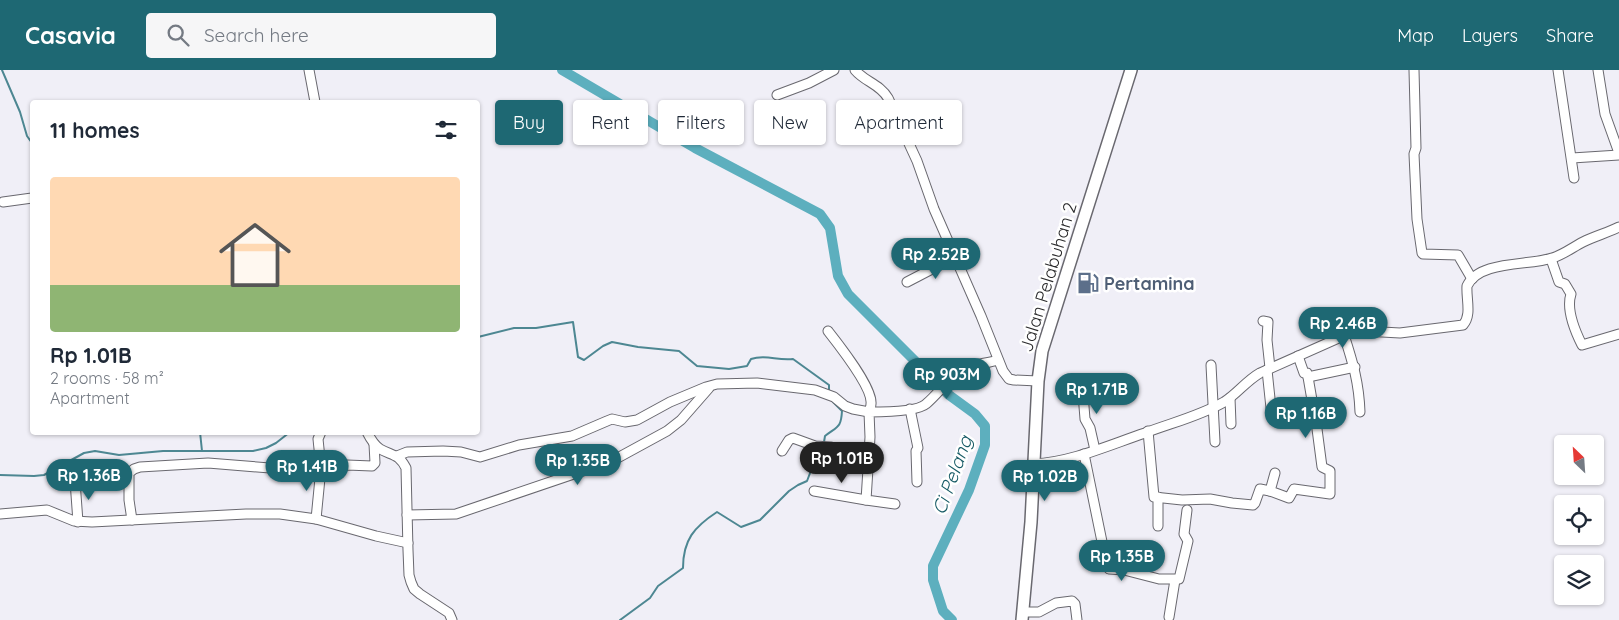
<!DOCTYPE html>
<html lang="en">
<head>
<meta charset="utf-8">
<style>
  body { margin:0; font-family:Quicksand,sans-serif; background:#f6f6f7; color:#1f2937; height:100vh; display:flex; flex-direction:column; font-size:19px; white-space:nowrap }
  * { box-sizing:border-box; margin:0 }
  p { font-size:16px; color:#747a83 }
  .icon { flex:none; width:28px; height:28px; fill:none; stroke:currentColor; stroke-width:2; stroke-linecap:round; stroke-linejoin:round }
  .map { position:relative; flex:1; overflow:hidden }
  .side { position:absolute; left:30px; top:30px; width:450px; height:335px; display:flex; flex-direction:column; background:#fff; border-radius:5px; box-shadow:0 1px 4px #0004 }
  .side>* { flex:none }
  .hud { position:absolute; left:495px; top:30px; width:475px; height:45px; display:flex; gap:10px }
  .needle { width:32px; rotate:335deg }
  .fabs { position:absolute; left:1554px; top:365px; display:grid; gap:10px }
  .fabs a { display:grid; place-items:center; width:50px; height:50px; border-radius:5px; background:#fff; box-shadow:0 1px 4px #0004; font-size:25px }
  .price { position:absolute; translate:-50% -42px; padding:0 11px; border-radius:18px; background:#1e6873; color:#fff; font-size:16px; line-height:32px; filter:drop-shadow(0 1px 2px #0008) }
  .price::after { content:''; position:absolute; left:50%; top:30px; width:15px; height:11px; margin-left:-8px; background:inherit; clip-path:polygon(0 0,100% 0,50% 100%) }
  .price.selected { background:#222; color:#fff }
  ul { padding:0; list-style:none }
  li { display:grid; align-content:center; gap:10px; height:265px; padding:0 20px }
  li span { display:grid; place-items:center; height:155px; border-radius:5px; color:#555 }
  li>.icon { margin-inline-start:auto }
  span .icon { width:90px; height:90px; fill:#fffc; stroke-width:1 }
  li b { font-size:21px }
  h2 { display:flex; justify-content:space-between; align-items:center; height:60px; padding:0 20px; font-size:21px }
  .pill { padding:0 18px; border-radius:5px; background:#fff; box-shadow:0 1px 4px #0004; font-size:18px; line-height:45px }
  .pill.selected { background:#1e6873; color:#fff }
  header { display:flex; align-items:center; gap:30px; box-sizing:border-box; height:70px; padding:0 25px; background:#1e6873; color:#fff }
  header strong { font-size:24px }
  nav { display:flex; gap:28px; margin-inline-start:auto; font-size:18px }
  .search { width:350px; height:45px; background:#f6f6f7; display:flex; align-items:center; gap:12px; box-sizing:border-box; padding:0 18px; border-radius:5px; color:#747a83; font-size:19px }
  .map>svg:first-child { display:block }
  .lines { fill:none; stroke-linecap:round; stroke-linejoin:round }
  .stream { stroke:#4d8792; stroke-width:2 }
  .river { stroke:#5dafbe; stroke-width:10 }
  .minor-casing { stroke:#69686f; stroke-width:11 }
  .major-casing { stroke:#69686f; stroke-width:14 }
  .minor { stroke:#fff; stroke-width:9 }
  .major { stroke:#fff; stroke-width:11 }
  .labels { text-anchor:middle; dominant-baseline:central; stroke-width:5; stroke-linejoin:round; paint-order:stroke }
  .street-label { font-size:18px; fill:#29292b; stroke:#fff }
  .service-label { font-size:18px; font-weight:bold; fill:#4e5e75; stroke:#fff; text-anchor:start }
  .water-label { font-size:19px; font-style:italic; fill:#165a65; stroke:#fff }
</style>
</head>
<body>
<header>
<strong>Casavia</strong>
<div class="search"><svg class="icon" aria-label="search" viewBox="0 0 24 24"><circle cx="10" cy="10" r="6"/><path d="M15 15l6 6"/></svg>Search here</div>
<nav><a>Map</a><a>Layers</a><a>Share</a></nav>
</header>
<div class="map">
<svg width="1619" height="550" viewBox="0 0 1619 550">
  <rect width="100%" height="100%" fill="#f0eff7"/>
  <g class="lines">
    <g class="stream">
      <path d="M2,0l18,42 7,24 5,7"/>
      <path d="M478,267l36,-9h22l37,-6 5,35 6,3 19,-14 9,-4 26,5 41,4 18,15 32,3 18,-3 4,-7c15,-5 26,2 42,0l36,26v8"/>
      <path d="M200,362l2,19h51l13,-3 10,-5 14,-11"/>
      <path d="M824,372l1,-6c13,-10 16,-8 17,-25l-11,-11"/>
      <path d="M0,405l34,1 10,-1 40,-22 11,-2 24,4 44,-4h39"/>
      <path d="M620,550l30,-22 8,-12 25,-18c0,-28 11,-41 34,-56l24,15 19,-7 29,-29 9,-6 9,-4 5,-13 13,-10 1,-9"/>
    </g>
    <path class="river" d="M562,0l133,78 125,66 10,14 8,48 10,18 101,101 26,19 10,12v19l-16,45 -36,76v14l10,31 9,9"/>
    <g class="minor-casing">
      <g id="minor">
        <path d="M309,0l6,32"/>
        <path d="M855,0c10,12 25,14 33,28l29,63 17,48 47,107 22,55 6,8 5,1 24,1"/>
        <path d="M1414,0l2,78 -2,6 3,65 5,34 1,1 35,1 14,24"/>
        <path d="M1558,0l16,108"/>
        <path d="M1598,0l7,44 14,39"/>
        <path d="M777,25l32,-12 25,-13"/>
        <path d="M1572,88l47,-3"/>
        <path d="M3,132l29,-4"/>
        <path d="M1551,189l8,23 6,2 6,10c-5,15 4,37 11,51l37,-11"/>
        <path d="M907,212l48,-25"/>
        <path d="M1263,251l5,1 -1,18 3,28"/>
        <path d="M1344,265c9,28 15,48 16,77"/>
        <path d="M1211,295l4,77"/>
        <path d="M1267,300l4,38 2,2 17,-2"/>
        <path d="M1308,307l47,-10"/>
        <path d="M1082,311l3,38 5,9 5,22"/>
        <path d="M1230,328l1,26"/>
        <path d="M910,339l8,39 -2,3 1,31"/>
        <path d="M1148,361l6,66 28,3 28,-1 22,4 21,2 2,-2 5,-14 10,2"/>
        <path d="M367,362c3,6 7,13 13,17 13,7 19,5 26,19l2,82 1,25 2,7 3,7 6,5 29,19 3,7"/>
        <path d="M782,381l7,-11 4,-2 22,8 15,1 38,8"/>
        <path d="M1084,384l23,112 2,3 15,1 35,9h20l9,-38 -4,-7 3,-24"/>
        <path d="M397,386l10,-4 36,-1 18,1 19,5 39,-12 53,-9 35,-15 5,-2 13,3 12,-2 33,-18 36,-15 11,-3 40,-1 58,7 19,7 11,9 8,3 16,3c1,-3 2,-5 2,-8 2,-16 -32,-59 -43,-73"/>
        <path d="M1034,394c38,-2 75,-19 111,-31 26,-10 55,-17 79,-31 13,-8 22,-21 36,-29l90,-40 14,-2 36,2 63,-8c9,-10 3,-26 4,-39 12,-26 62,-20 85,-28 11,-3 21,-11 31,-16 12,-6 24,-9 36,-15"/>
        <path d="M1275,403l-5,18 19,7 5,-9 36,5v-23l-8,-4 -5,-38 -9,-52 -1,-4h-3l-6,-17"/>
        <path d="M75,411l3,41"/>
        <path d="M814,421l52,9"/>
        <path d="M895,434l-29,-4 4,-63 -1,-25c13,0 48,0 57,-8 12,-10 21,-24 34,-33 11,-7 25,-7 38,-11"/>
        <path d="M0,444l47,-4 27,11 18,1 154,-8h34l36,5 60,17 32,7"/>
        <path d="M407,445l49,-1 156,-53 55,-30 14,-11 28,-32"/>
        <path d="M316,449l5,-51 -3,-29 3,-7"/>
        <path d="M132,450l-3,-20v-27l5,-4 6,-2 68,-4 87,7 52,-5 25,1 3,-3 -1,-19"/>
        <path d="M1158,456v-29"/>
        <path d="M1023,542h16l17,-9 16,-2 3,3 2,16"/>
        <path d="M1169,547l6,-37"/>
      </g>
    </g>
    <g class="major-casing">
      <path id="major" d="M1022,550l9,-98 7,-141 4,-30 89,-281"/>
    </g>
    <use href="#minor" class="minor"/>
    <use href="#major" class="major"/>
  </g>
  <defs>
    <g id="fuel-bare" transform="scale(1.725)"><path d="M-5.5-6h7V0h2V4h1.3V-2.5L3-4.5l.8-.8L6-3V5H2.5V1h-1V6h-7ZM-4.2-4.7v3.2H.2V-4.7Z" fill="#5c6f8a" stroke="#fff" stroke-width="2.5" paint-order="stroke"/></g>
  </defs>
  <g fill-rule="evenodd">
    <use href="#fuel-bare" x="1088" y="213"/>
  </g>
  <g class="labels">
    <g class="street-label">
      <text transform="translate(1048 207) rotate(-73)">Jalan Pelabuhan 2</text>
    </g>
    <g class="service-label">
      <text x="1104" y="213">Pertamina</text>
    </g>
    <g class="water-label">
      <text transform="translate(952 405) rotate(-70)">Ci Pelang</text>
    </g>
  </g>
</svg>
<div class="fabs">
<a><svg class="needle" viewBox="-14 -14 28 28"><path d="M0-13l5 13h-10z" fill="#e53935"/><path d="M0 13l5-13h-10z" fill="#747a83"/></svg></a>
<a><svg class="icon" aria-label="locate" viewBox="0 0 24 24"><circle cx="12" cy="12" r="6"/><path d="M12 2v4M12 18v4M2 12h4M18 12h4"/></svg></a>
<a><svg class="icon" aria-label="layers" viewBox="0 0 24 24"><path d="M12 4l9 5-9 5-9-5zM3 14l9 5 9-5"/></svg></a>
</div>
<b class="price" style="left:936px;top:210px">Rp 2.52B</b>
<b class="price" style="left:1343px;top:279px">Rp 2.46B</b>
<b class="price" style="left:947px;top:330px">Rp 903M</b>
<b class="price" style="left:1097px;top:345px">Rp 1.71B</b>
<b class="price" style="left:1306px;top:369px">Rp 1.16B</b>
<b class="price selected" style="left:842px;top:414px">Rp 1.01B</b>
<b class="price" style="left:578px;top:416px">Rp 1.35B</b>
<b class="price" style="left:307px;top:422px">Rp 1.41B</b>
<b class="price" style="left:89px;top:431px">Rp 1.36B</b>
<b class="price" style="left:1045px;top:432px">Rp 1.02B</b>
<b class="price" style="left:1122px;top:512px">Rp 1.35B</b>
<div class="hud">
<a class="pill selected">Buy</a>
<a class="pill">Rent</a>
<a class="pill">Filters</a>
<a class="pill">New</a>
<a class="pill">Apartment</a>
</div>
<section class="side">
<h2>11 homes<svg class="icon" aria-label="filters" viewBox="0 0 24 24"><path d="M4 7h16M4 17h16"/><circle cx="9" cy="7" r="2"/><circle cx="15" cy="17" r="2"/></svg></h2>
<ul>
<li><span style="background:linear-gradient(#ffd9b3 70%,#8fb573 0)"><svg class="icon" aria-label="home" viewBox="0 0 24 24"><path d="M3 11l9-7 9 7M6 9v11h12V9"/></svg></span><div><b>Rp 1.01B</b><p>2 rooms · 58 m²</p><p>Apartment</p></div></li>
</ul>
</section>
</div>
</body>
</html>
